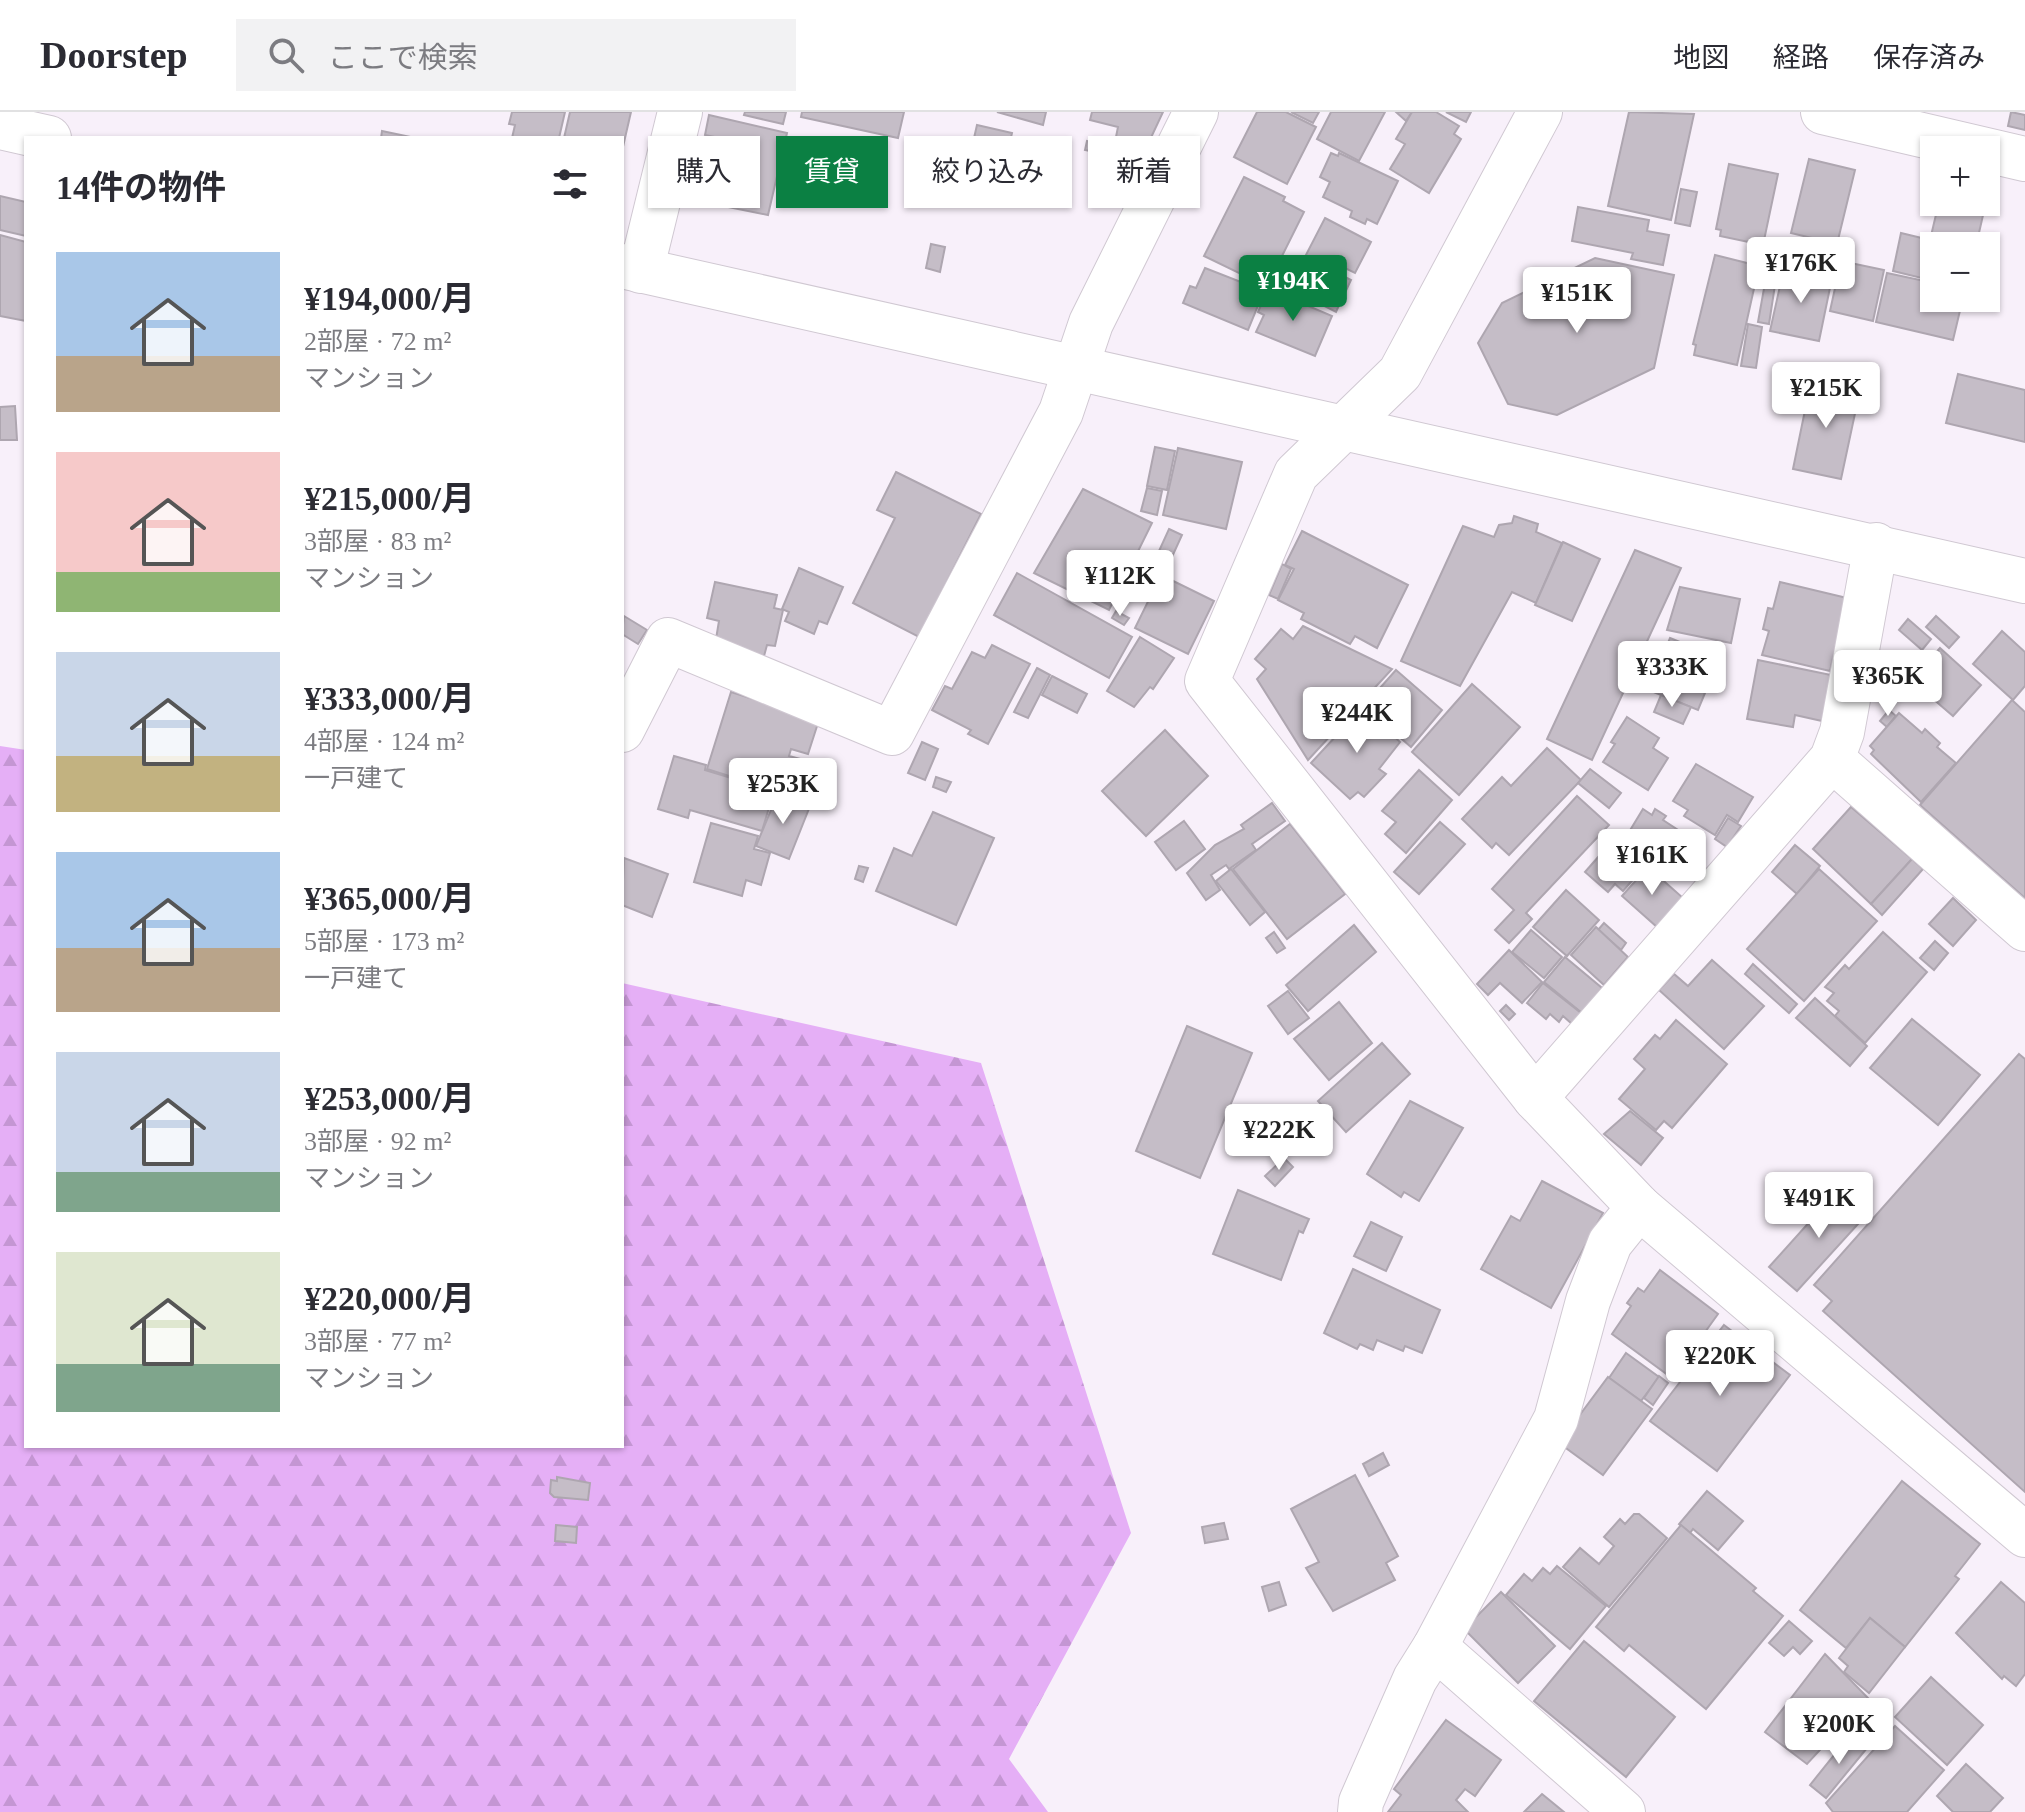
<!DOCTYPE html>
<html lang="ja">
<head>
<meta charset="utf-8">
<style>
  body { margin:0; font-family:"Times New Roman","Noto Sans JP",serif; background:#f2f2f3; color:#2b2b33; height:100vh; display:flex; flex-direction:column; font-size:30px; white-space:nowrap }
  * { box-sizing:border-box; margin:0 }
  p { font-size:26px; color:#7c7c81 }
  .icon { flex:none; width:44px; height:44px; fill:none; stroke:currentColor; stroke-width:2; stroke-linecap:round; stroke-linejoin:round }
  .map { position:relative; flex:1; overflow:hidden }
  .drawer { position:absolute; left:24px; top:24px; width:600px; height:1312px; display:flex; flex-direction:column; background:#fff; border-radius:0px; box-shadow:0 2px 6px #0004 }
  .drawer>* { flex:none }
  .banner { position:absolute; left:648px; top:24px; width:760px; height:72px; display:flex; gap:16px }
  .tools { position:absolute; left:1920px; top:24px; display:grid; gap:16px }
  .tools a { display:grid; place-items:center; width:80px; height:80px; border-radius:0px; background:#fff; box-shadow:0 2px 6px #0004; font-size:40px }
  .price { position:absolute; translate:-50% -68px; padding:0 18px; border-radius:8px; background:#fff; color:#222; font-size:26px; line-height:52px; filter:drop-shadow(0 2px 4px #0008) }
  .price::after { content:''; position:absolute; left:50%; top:48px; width:24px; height:18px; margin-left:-12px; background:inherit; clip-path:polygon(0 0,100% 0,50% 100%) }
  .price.active { background:#0b8043; color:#fff }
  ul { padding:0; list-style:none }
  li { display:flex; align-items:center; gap:24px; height:200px; padding:0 32px }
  li span { display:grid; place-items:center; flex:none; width:224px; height:160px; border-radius:0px; color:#555 }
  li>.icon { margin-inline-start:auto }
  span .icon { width:96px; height:96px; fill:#fffc; stroke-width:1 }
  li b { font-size:34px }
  h2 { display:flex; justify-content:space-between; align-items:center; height:96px; padding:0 32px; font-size:34px }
  .tag { padding:0 28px; border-radius:0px; background:#fff; box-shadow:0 2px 6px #0004; font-size:28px; line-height:72px }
  .tag.active { background:#0b8043; color:#fff }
  header { display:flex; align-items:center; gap:48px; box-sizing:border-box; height:112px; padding:0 40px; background:#fff; border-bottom:2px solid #e1e1e2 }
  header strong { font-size:38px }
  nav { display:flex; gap:44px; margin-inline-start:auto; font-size:28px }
  .search { width:560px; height:72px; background:#f2f2f3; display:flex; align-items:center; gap:20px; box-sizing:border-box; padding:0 28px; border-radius:0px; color:#7c7c81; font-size:30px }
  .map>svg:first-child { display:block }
  .forest { fill:url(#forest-firs) }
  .building { fill:#c5bdc7; stroke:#aea6b0; stroke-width:2 }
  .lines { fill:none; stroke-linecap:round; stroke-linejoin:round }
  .minor-casing { stroke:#d0c8d2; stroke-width:46 }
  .tertiary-casing { stroke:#d0c8d2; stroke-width:46 }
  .minor { stroke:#fff; stroke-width:44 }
  .tertiary { stroke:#fff; stroke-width:44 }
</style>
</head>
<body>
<header>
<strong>Doorstep</strong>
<div class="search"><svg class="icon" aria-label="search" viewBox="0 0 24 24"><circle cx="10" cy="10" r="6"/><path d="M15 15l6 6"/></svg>ここで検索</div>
<nav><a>地図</a><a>経路</a><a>保存済み</a></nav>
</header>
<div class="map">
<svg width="2025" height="1700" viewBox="0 0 2025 1700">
  <defs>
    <pattern id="forest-firs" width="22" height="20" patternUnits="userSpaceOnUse" patternTransform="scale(2)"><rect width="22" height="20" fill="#e5aff6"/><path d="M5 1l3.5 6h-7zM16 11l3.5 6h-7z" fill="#c496d3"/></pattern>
  </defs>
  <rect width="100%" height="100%" fill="#f8f0fa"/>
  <path class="forest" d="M0,634l26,4v696h596v-463l359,80 150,470 -122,226 39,53h-1048z"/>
  <g class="building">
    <path d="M512,0h53l-6,26h-47l3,-13 -6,-1z"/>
    <path d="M570,0h61l-9,39v-13h-58z"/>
    <path d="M745,0h41l-3,12 -39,-9z"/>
    <path d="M802,0h102l-6,26 -97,-21z"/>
    <path d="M997,0h49l-3,13z"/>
    <path d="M1092,0h71l-15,32 -32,-7 2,-10 -28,-7z"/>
    <path d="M1257,0h29l30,15 -29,57 -53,-27z"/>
    <path d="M1291,0h28l-6,11z"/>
    <path d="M1331,0h54l-26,49 -42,-22z"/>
    <path d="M1396,0h16l-6,9z"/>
    <path d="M1412,0h24l23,14 -5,8 7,5 -32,54 -39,-24 15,-25 -9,-5z"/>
    <path d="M1446,0h25l-5,10z"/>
    <path d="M1629,0l65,2 -23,106 -63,-14z"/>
    <path d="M2011,0l14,3v15l-17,-4z"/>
    <path d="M709,3l78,18 -19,82 -50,-10 11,-65 -24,-5z"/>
    <path d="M977,13l35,8 -11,48 -35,-8z"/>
    <path d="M382,19l29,6 -1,1h-29z"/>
    <path d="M1087,29l34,7 -2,9 -34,-7z"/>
    <path d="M1132,39l15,1 -1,10 -14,-1z"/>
    <path d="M1331,41l7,3 1,-3 59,28 -21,43 -10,-5 -2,5 -15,-7 2,-6 -29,-14 7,-15 -10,-5z"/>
    <path d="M1809,47l46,11 -18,74 -46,-11z"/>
    <path d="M1729,52l49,10 -15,71 -43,-9 1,-6 -5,-1z"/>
    <path d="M1986,63l6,1 -6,26z"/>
    <path d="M1244,65l41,20 -2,4 21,11 -35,70 -22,-11 -2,5 -41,-20z"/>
    <path d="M1681,77l16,3 -7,34 -15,-3z"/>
    <path d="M0,84l26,6v34l-26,-6z"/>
    <path d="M1939,90h47l-10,44h-42v35l-41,-10 8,-38 29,7z"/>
    <path d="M1578,95l71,13 -2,11 22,4 -6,30 -32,-6 2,-6 -61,-12z"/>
    <path d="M1325,106l46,24 -16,31 -18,-9 -4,7 18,9 -15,32 -47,-24z"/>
    <path d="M0,123l26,7v79l-26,-5z"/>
    <path d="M931,132l14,3 -5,25 -14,-4z"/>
    <path d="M1715,143l44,11 -22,99 -43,-10 2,-10 -3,-1z"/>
    <path d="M1595,146l79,17 -20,93 -97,47 -49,-11 -30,-61 24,-40z"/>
    <path d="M1841,149l43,9 -11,51 -43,-10z"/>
    <path d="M1205,156l59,23 -16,39 -65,-27 7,-17 6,2z"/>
    <path d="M1784,156l48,10 -13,63 -49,-10z"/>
    <path d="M1887,161l47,10v15h29l-10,42 -77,-18z"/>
    <path d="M1765,171l10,2 -6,39 -11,-2z"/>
    <path d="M1273,179l59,25 -17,40 -59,-24 8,-17 -6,-3 7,-16 5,3z"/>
    <path d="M1748,212l14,3 -6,41 -15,-2z"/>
    <path d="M1958,262l67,16v52l-79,-19z"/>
    <path d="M1811,269l49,9 -19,89 -48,-10z"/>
    <path d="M15,294l2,34h-17v-33z"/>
    <path d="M1155,335l20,4 -8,39 -20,-4z"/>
    <path d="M1178,336l64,14 -16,67 -63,-14z"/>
    <path d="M896,360l85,42 -62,123 -66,-34 42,-85 -18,-8z"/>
    <path d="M1147,376l15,3 -5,24 -16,-4z"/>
    <path d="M1083,377l69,34 -43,87 -75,-37z"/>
    <path d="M1514,404l24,8 -2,8 26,11 -26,60 -24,-11 -52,94 -59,-25 62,-135 31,11 5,-12 13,-2z"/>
    <path d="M1169,417l13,6 -10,22 -13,-6z"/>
    <path d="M1302,419l106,54 -31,63 -22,-12 -5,8 -49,-25 3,-6 -26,-13 16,-31 -9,-4z"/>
    <path d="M1563,430l37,17 -28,62 -37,-16z"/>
    <path d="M1635,438l46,18 -89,192 -45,-21z"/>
    <path d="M1282,452l9,5 -13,30 -9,-4z"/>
    <path d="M799,456l44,19 -16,37 -8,-3 -5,13 -29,-13 4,-9 -7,-3z"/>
    <path d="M1017,461l115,64 -23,41 -115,-63z"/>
    <path d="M1161,463l53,26 -26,53 -53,-26z"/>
    <path d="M715,470l62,13 -3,13 9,2 -8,36 -8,-1 -3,11 -49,-11 4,-24 -12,-3z"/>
    <path d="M1780,470l67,16 -17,73 -68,-16 7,-24 -6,-2 5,-21 5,1z"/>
    <path d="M1680,475l60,12 -9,44 -64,-13z"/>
    <path d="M1116,499l13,7 -5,7 -12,-7z"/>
    <path d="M624,504l23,14 -9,14 -16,-10z"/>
    <path d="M1936,504l23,21 -10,11 -23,-21z"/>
    <path d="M1908,507l23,20 -9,11 -23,-20z"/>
    <path d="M1303,514l89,43 -84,91 -51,-81 9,-10 -11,-10 26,-30 12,10z"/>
    <path d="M2002,519l23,21v34l-12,14 -40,-36z"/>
    <path d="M1140,525l34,21 -21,31 -3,-2 -16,20 -27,-16z"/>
    <path d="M1670,526l42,17 -14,35 7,3 -7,17 -62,-25 12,-30 13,5z"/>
    <path d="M992,533l38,19 -42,80 -20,-10 3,-4 -39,-20 13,-24 7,3 20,-37 13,6z"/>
    <path d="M1940,536l41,37 -28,31 -42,-36z"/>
    <path d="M1758,548l73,15 -9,46 -27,-6 -2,12 -46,-8z"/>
    <path d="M1037,556l13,7 -22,43 -14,-6z"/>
    <path d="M1396,558l46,40 -31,37 -47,-41z"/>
    <path d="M1052,564l35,18 -10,19 -35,-18z"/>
    <path d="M1472,572l48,43 -61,68 -47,-43z"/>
    <path d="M731,580l88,28 -11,34 -17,-5 -2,7 15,4 -12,36 -85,-27z"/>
    <path d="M1661,583l30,12 -8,17 -29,-12z"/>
    <path d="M2012,588l13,12v186l-105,-93z"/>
    <path d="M1363,595l37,35 -21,27 7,5 -22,23 -6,-5 -8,7 -39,-36z"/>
    <path d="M1889,598l7,6 -9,11 -7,-6z"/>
    <path d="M1899,601l23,20 3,-4 15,14 -3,4 19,16 -35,39 -50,-48 3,-4 -4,-4z"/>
    <path d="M1627,605l32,21 -6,10 15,10 -20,32 -45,-28 12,-18 -4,-2z"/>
    <path d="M1165,618l43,46 -62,60 -44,-45z"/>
    <path d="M922,630l16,7 -13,31 -17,-7z"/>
    <path d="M1547,636l34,32 -72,75 -13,-12 -4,5 -30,-29 40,-42 9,9z"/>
    <path d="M674,644l32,9 -1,5 69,21 -12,40 -72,-21 -2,8 -30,-9z"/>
    <path d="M1696,652l57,33 -15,25 -11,-7 -12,20 -31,-19 4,-6 -15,-9z"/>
    <path d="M811,654l13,7 -13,28 -14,-7z"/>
    <path d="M1590,657l31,24 -12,15 -31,-25z"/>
    <path d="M1419,658l33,30 -46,53 -21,-19 11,-12 -14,-11z"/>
    <path d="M936,665l15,5 -5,10 -13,-5z"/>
    <path d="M778,681l32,13 -21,53 -33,-13z"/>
    <path d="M1577,684l32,29 -83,88 6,6 -23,24 -14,-13 19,-20 -22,-21z"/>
    <path d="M1272,691l13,18 -33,23 4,6 -27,19 -3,-4 -15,10 9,15 -14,10 -19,-27 28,-28 29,-16 -3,-4z"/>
    <path d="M1851,695l61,52 -41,45 -58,-55z"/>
    <path d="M1643,697l9,6 3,-6 11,7 -3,4 35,23 -22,35 -23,-15 3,-6 -30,-20z"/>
    <path d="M933,700l61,26 -38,87 -80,-34 18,-43 18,8z"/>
    <path d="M1728,706l13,8 -14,21 -12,-8z"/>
    <path d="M1184,709l21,28 -29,21 -21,-28z"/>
    <path d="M1440,710l25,22 -46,50 -25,-22z"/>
    <path d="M711,711l47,13 -4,13 16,4 -9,32 -15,-5 -4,16 -48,-14z"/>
    <path d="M1290,712l55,70 -58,45 -54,-70z"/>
    <path d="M1614,727l31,27 -22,25 -8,-7 -7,8 -23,-20z"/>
    <path d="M1795,733l25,21 -23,28 -25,-22z"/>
    <path d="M624,746l44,16 -16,43 -30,-12z"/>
    <path d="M1912,747l11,10 -41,46 -11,-11z"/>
    <path d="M859,754l9,2 -5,14 -8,-3z"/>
    <path d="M1648,755l35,31 -26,29 -35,-31z"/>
    <path d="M1231,757l34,43 -15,13 -34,-44z"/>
    <path d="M1819,757l58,52 -73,80 -57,-52z"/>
    <path d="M1566,778l33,30 -32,36 -34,-29z"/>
    <path d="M1953,786l23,22 -23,26 -24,-22z"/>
    <path d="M1604,811l22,20 -5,7 -23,-20z"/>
    <path d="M1354,813l22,27 -68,59 -22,-26z"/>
    <path d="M1596,815l32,30 -24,28 -33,-30z"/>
    <path d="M1531,818l31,27 -18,21 -32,-26z"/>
    <path d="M1274,820l11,16 -8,5 -11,-15z"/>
    <path d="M1883,820l44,40 -62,71 -30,-27 4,-5 -12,-10 7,-8 -9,-6 20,-22 4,4z"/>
    <path d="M1935,829l13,12 -14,17 -14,-12z"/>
    <path d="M1509,838l33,32 -20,21 -22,-20 -12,12 -11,-11z"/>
    <path d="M1565,845l37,31 -20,25 -38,-31z"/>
    <path d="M1712,848l52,46 -40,43 -65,-59 15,-16 14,12z"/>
    <path d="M1753,852l44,40 -8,9 -44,-39z"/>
    <path d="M1543,871l38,30 -9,11 -9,-8 -4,6 -9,-8 -4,5 -19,-16z"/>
    <path d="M1288,879l21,27 -21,16 -20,-28z"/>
    <path d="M1815,886l52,48 -17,20 -54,-48z"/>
    <path d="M1339,890l33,41 -43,37 -35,-41z"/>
    <path d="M1506,893l9,9 -6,6 -9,-9z"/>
    <path d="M1912,907l68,56 -42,50 -68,-57z"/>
    <path d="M1676,908l51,44 -55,64 -8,-7 -8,9 -37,-31 26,-30 -11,-10 21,-24 5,4z"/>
    <path d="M1187,914l65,27 -52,125 -64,-27z"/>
    <path d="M1382,931l28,31 -64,58 -28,-31z"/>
    <path d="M2019,942l6,5v433l-202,-181 9,-10 -18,-16z"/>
    <path d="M1410,989l53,27 -44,73 -15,-9 -3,5 -34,-23z"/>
    <path d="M1630,999l33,27 -22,27 -37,-31z"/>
    <path d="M1284,1046l9,9 -18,19 -10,-10z"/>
    <path d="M1542,1069l61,32 -52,95 -70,-39 30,-53 9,5z"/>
    <path d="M1840,1076l28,25 -71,78 -28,-24z"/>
    <path d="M1238,1078l71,29 -6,14 -4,-2 -18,49 -68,-26z"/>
    <path d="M1371,1110l31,15 -16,34 -32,-15z"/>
    <path d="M1353,1157l87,41 -18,43 -17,-7 -2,5 -26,-11 -4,10 -13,-6 -3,5 -33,-16z"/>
    <path d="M1660,1158l58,44 -46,64 -60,-44 19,-28 -4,-3 11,-15 6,4z"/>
    <path d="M1724,1213l66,50 -73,96 -67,-50z"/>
    <path d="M1626,1241l33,24 -18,24 -32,-23z"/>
    <path d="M1659,1264l9,7 -15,22 -9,-7z"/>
    <path d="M1608,1265l44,32 -49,66 -44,-32z"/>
    <path d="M1383,1341l6,12 -20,11 -6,-12z"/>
    <path d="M1355,1363l43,81 -12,7 9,17 -62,31 -27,-43 13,-6 -28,-53z"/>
    <path d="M557,1365l33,6 -2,17 -34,-3 -4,-4 1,-13 6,1z"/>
    <path d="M1902,1369l78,63 -25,32 4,3 -54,68 -35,-29 -24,30 -46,-38z"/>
    <path d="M1707,1379l36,30 -25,29 -25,-21 -3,4 -11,-9z"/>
    <path d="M1634,1402h5l28,24 -58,69 -46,-40 17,-19 19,16 15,-18 -10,-9 16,-18 5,5z"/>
    <path d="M1224,1411l4,16 -23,4 -3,-16z"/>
    <path d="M556,1413l21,2 -1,16 -21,-2z"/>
    <path d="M1681,1413l75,63 -3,3 30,25 -77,93 -77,-64 -5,6 -28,-24z"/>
    <path d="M1557,1454l49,40 -36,43 -64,-54 18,-21 8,7 11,-13 7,6z"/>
    <path d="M1279,1470l7,23 -17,6 -7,-24z"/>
    <path d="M2001,1470l24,21v71l-9,12 -12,-10 -2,3 -46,-46z"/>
    <path d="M1501,1480l54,54 -37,37 -54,-54z"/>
    <path d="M1870,1506l35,29 -36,46 -25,-21 4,-6 -9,-8z"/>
    <path d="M1789,1509l23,20 -12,13 -7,-7 -9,9 -15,-13z"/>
    <path d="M1584,1529l91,76 -49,60 -92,-76z"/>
    <path d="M1825,1542l43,44 -61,66 -42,-32z"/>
    <path d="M1931,1565l52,48 -36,40 -52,-48z"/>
    <path d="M1446,1608l55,40 -26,36 -10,-7 -9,11 12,12h-80l13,-17 -7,-6z"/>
    <path d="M1895,1614l49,44 -37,42h-74l-7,-9z"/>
    <path d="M1851,1622l16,14 -41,50 -16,-13z"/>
    <path d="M1966,1652l37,34 -13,14h-37l-16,-16z"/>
    <path d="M1542,1682l22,18h-40z"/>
  </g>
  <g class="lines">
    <g class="minor-casing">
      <g id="minor">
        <path d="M1540,0l-140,261 -104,101 -89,207 328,417 104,109 386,328"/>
        <path d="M1823,0l202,47"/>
        <path d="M622,618l46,-90 224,93 169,-321 30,-89 105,-211"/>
        <path d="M1832,647l193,170"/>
        <path d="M1535,986l297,-339 10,-27 34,-187"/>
        <path d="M1435,1535l188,165"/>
        <path d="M1360,1700l1,-10 54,-123 20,-32 121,-228 32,-118 22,-58 29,-36"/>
      </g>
    </g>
    <g class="tertiary-casing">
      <g id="tertiary">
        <path d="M0,15l49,11"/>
        <path d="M622,154l1403,315"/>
        <path d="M641,159l39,-159"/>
      </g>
    </g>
    <use href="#minor" class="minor"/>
    <use href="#tertiary" class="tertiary"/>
  </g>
</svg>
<div class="tools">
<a>+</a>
<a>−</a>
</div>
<b class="price" style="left:1801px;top:193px">¥176K</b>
<b class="price active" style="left:1293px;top:211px">¥194K</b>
<b class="price" style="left:1577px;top:223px">¥151K</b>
<b class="price" style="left:1826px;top:318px">¥215K</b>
<b class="price" style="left:1120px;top:506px">¥112K</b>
<b class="price" style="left:1672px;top:597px">¥333K</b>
<b class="price" style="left:1888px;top:606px">¥365K</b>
<b class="price" style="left:1357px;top:643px">¥244K</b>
<b class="price" style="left:783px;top:714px">¥253K</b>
<b class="price" style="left:1652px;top:785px">¥161K</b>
<b class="price" style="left:1279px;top:1060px">¥222K</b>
<b class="price" style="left:1819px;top:1128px">¥491K</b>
<b class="price" style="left:1720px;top:1286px">¥220K</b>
<b class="price" style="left:1839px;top:1654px">¥200K</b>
<div class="banner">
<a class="tag">購入</a>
<a class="tag active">賃貸</a>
<a class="tag">絞り込み</a>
<a class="tag">新着</a>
</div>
<section class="drawer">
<h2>14件の物件<svg class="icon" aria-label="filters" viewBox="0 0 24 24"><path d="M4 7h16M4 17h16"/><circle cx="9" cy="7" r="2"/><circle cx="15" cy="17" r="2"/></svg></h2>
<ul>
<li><span style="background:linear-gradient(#a9c7e8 65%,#b9a48a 0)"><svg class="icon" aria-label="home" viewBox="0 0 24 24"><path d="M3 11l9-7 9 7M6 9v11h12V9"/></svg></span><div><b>¥194,000/月</b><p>2部屋 · 72 m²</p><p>マンション</p></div></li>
<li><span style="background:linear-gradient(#f6c9c9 75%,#8fb573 0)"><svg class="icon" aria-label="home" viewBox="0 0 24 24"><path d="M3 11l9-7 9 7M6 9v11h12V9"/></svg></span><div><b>¥215,000/月</b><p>3部屋 · 83 m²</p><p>マンション</p></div></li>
<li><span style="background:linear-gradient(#c9d6e8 65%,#c2b280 0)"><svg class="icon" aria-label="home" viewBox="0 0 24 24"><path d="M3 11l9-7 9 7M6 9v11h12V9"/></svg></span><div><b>¥333,000/月</b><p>4部屋 · 124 m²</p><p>一戸建て</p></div></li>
<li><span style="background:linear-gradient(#a9c7e8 60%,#b9a48a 0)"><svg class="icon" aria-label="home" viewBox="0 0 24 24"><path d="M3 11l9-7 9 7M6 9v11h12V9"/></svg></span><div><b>¥365,000/月</b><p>5部屋 · 173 m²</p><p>一戸建て</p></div></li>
<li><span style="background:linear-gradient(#c9d6e8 75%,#7fa58c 0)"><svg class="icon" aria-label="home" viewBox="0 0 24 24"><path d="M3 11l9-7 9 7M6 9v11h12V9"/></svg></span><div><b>¥253,000/月</b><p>3部屋 · 92 m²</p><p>マンション</p></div></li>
<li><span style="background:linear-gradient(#dfe7d0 70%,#7fa58c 0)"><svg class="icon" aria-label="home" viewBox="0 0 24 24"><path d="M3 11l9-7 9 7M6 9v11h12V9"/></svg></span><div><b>¥220,000/月</b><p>3部屋 · 77 m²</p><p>マンション</p></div></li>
</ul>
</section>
</div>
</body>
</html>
